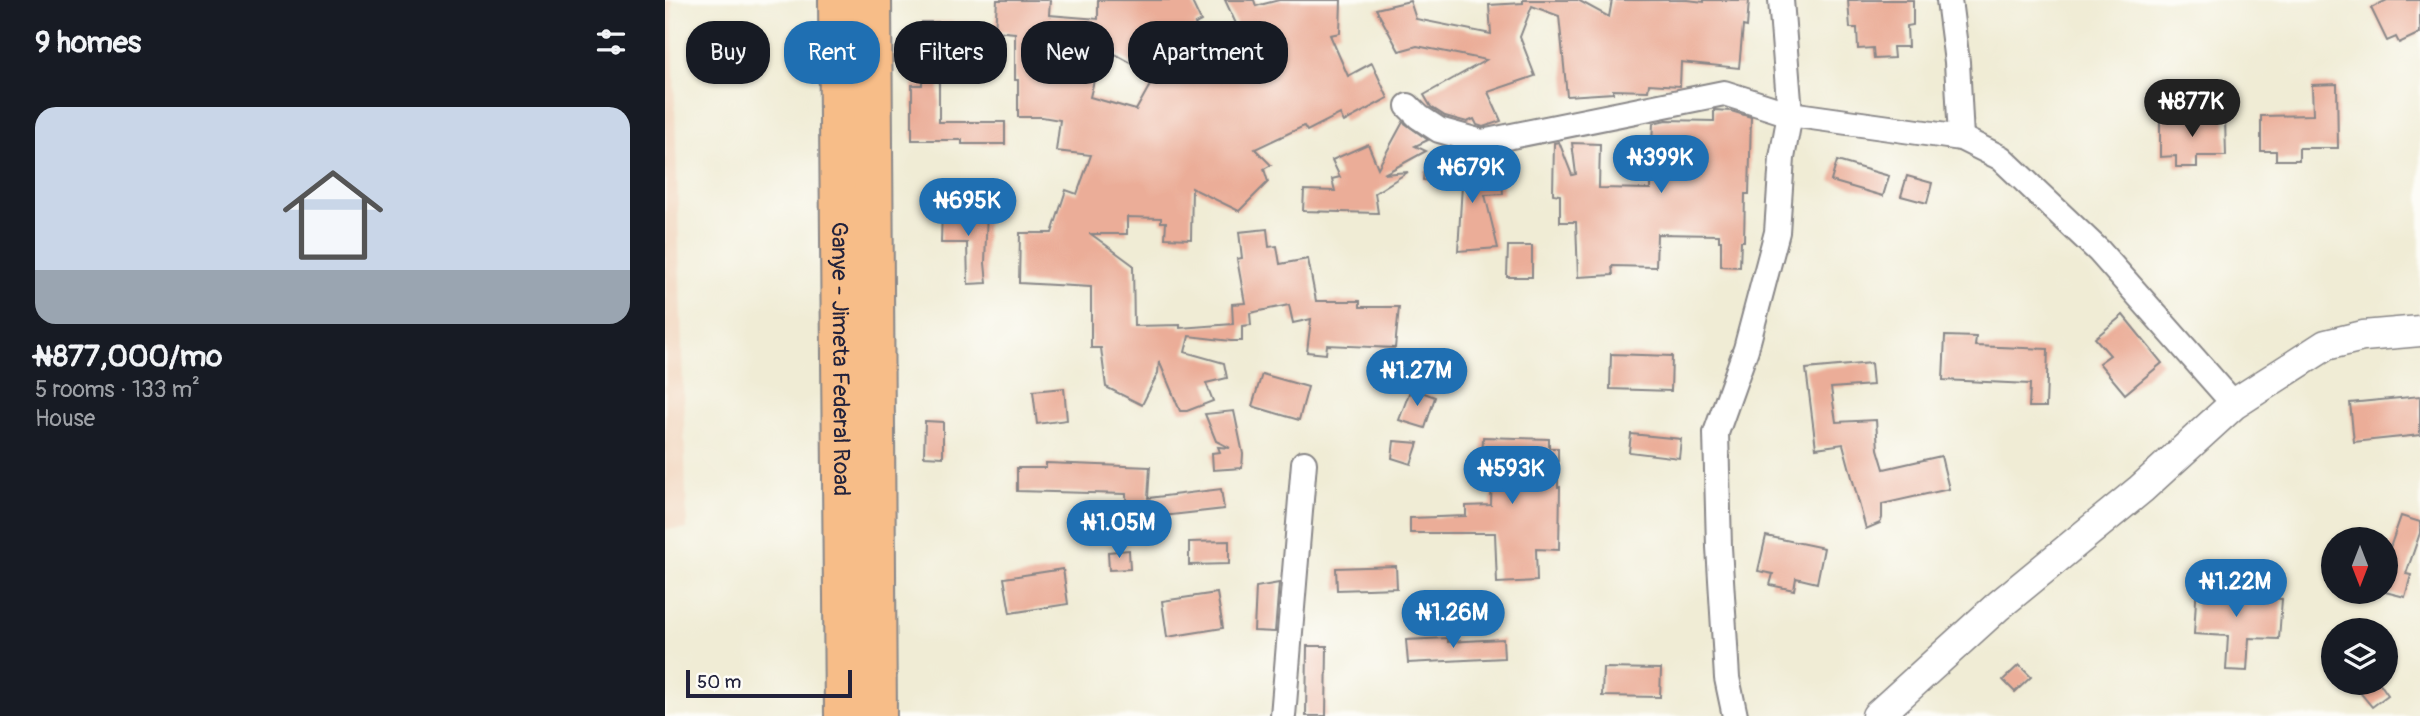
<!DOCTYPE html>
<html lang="en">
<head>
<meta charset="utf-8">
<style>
  body { margin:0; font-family:Pangolin,sans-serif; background:#20242c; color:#f1f3f6; height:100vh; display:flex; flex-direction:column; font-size:26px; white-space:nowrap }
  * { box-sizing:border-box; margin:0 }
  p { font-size:23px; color:#9ea1a6 }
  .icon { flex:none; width:38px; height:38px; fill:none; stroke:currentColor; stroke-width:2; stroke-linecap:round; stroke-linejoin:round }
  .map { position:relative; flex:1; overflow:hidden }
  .drawer { display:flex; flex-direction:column; background:#171b24; width:665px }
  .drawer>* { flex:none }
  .top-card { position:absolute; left:21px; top:21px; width:665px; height:63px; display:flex; gap:14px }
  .needle { width:46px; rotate:180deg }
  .buttons { position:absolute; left:1656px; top:527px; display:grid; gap:14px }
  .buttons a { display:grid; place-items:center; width:77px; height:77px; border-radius:50%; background:#171b24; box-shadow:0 2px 5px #0004; font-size:35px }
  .scale { position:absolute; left:21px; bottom:18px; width:166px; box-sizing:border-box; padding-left:7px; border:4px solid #22223b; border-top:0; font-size:19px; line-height:24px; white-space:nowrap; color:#22223b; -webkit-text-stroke:5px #fdfcf7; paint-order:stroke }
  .price { position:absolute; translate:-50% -60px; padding:0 16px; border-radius:24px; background:#1f6fb2; color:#fff; font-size:23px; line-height:46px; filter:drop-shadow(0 2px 4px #0008) }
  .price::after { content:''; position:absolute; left:50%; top:42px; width:21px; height:16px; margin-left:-10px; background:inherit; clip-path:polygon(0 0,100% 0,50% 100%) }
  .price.active { background:#222; color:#fff }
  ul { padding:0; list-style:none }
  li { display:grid; align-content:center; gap:14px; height:371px; padding:0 35px }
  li+li { border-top:2px solid #363941 }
  li span { display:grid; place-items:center; height:217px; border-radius:21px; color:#555 }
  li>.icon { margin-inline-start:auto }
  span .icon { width:126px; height:126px; fill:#fffc; stroke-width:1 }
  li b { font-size:30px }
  h2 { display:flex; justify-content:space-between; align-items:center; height:84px; padding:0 35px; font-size:30px }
  .tag { padding:0 24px; border-radius:28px; background:#171b24; box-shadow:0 2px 5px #0004; font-size:24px; line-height:63px }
  .tag.active { background:#1f6fb2; color:#fff }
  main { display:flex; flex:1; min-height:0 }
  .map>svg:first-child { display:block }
  .built { fill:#f1d5bd }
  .building { fill:#ebad98; fill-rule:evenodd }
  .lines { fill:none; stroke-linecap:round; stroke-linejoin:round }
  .minor-casing { stroke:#898788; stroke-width:28 }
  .tertiary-casing { stroke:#898788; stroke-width:33 }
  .primary-casing { stroke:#898788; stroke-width:42 }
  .minor { stroke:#fff; stroke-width:24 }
  .tertiary { stroke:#fff; stroke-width:30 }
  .primary { stroke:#f7bd88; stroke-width:38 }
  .labels { text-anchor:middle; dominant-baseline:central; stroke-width:6; stroke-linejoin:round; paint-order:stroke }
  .street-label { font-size:23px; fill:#22223b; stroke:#fdfcf7 }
</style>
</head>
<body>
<main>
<section class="drawer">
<h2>9 homes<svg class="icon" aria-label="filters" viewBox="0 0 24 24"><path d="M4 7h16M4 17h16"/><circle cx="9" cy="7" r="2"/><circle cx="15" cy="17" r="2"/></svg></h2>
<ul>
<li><span style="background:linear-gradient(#c9d6e8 75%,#9aa5b1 0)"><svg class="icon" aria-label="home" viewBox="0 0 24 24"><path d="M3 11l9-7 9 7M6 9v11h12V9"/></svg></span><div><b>₦877,000/mo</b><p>5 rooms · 133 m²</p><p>House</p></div></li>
</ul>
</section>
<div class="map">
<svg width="1755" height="716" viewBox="0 0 1755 716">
  <rect width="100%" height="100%" fill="#fdfcf7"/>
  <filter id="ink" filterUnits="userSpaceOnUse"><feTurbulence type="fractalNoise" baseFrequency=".0143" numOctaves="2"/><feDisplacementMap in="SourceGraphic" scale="14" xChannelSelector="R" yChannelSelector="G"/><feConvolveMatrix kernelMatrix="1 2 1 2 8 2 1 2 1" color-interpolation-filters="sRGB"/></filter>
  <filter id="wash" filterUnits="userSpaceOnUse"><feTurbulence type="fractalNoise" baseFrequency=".00686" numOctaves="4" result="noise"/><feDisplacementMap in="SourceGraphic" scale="28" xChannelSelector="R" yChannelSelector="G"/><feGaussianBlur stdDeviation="1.57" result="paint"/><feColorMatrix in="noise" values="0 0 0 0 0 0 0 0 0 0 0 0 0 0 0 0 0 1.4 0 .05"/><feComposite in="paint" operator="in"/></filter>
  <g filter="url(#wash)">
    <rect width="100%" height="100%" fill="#f0ecd5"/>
    <path class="built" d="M0,0h7l15,529h-22z"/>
    <g id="blocks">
      <g class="building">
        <path d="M332,0h53l-1,15 49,4v-19h93l10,21 -6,3 17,38 33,-19 -20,-43h29l2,6 23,-6h62l-1,33 -10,2 18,41 24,-13 16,35 -44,24 -4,-8 -33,17 -3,-5 -49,23 16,16 -7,4 4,13 -29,29 -47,-23 -1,51 -26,-1 1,-16h-5v-4l-34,-1v17h-36l42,31 1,61 46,-1v3l53,-4 -1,-20 13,-1 -8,-44 5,-1 -3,-26 28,-3 2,18 8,-1 3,18 28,-5 8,42h44v6h39l-4,41 -68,-3 -1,9 -19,-2 4,-33 -18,4 -4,-18 -39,8 1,12 -9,1v15h-11l-42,-5 -4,16 39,11 3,15 -21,5 7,18 -26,10h-7l-21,-50 -1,12 -16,32 -36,-18 -5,-39h-10v-61l-72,-4 1,-50h32l14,-43 11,4 14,-39 -35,-4 4,-31 -18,-3h-24v-37h-3v-47l-20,-2zM437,47l53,29 -19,34 -46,-13z"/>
        <path d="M858,0h55l31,17 3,-17h75l17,2v-2h45l-2,27 -4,-1 -4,42 -58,-6 -1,24 -31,-2 -1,7 -35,-1v3l-46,3 -8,-80 -27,-10 -12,31 15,39 -47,16 13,29 -18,6 -6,-2 -3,-6 -7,3 -22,-6 -14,-9 -7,-12 62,-35 -69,-14 -18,5 -23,-42 34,-8 6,18 75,15 -2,-29 34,-2z"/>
        <path d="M1183,0h65v25l-6,1 1,21h-15l1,11 -20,1 -1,-11 -15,1 -1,-21h-7z"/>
        <path d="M1722,0h33v33l-21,10 -3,-6 -9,4 -16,-33z"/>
        <path d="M257,22h56v46h-39v54h66v22h-43v-4h-50v-55h10z"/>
        <path d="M1672,84l1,64h-39v12h-23v-9h-15v-35l52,-1 -1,-30z"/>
        <path d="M1049,110l17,1 20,6 -2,77h-4l-1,47h-3l-1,26 -19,-1v-25h-2v-6l-62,-1 -1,33 -44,-1 1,9 -35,2 -2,-55h-16v-27l-7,-1 1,-51 5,-1 13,33 4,-1 -4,-31 28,1 -1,44 51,1 3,-66 13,-3 48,1z"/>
        <path d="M1560,118l1,38h-29v11h-21v-11l-16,1v-38z"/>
        <path d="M738,122l25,18 -13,6 11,5 -42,23 24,-2 -33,21 3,20 -75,-2 1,-21 31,1 -3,-12 8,-2 -8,-17 36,-16 10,24z"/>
        <path d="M1172,161l52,15 -6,20 -52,-15z"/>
        <path d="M805,168l32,12 1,14 -18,1 13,53 -40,3 4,-66 -39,-5 1,-9z"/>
        <path d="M1242,176l25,7 -5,20 -26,-7z"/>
        <path d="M277,208l45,2 -2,53 2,20 -19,1 -1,-41h-26z"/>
        <path d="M843,246h24v31h-25z"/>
        <path d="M1458,315l39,48 -37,31 -26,-31 11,-8 -15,-17z"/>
        <path d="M1280,336l31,1 -1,9 73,3 -2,58h-17l1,-23 -87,-4z"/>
        <path d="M946,354l61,2 -1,35 -61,-2z"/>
        <path d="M1206,363l2,22 -42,3 5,34 40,-2 2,29 6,20 57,-13 8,33 -67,15v14l-2,5 -14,6 -23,-85 -27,4 -10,-79z"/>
        <path d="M597,374l46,13 -9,33 -47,-14z"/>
        <path d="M399,388l3,32 -30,4 -4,-33z"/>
        <path d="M746,388l24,9 -10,31 -26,-8z"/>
        <path d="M1755,396v39l-66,7 -4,-39z"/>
        <path d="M569,411l9,43 -1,14 -29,2 -1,-17 8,-1 -2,-5 12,1 -14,-7 -11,-27z"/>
        <path d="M260,421l18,1v35l-19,-1z"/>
        <path d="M966,434l50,5 -2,19 -50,-6z"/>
        <path d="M818,437l66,2v9h9v39h2l-1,63 -23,-1 1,32 -40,2 -2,-50h-85v-15l56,-2v-10l25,-1 1,-34h-10z"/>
        <path d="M729,441l24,2 -7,21 -19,-6z"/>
        <path d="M381,463l104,4 -2,31 73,-9 3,20 -97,11 -1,-26 -109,-3v-23h29z"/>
        <path d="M1736,516l19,6v11l-14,41 5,1 -6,22 -20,-5v-30z"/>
        <path d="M1101,536l58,12 -7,35 -21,-5 -2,12 -24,-5 3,-11 -15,-3z"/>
        <path d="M564,541v23l-40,1v-23z"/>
        <path d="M464,550l1,19 -21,1 -1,-18z"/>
        <path d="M731,566l1,22 -60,2 -1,-22z"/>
        <path d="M398,569l5,35 -58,9 -6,-35z"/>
        <path d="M614,583l-4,49 -21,-1 2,-44z"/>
        <path d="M1532,583l50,3 -1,10 36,3 -3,40 -30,-1 -2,33 -21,-1 2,-34 -34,-2z"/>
        <path d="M552,593l6,35 -56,9 -5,-36z"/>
        <path d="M783,638v4l55,-3 1,19 -96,5 -2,-23z"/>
        <path d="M642,646h20l-1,70h-20z"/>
        <path d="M1354,665l12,12 -16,15 -12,-12z"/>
        <path d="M938,668l58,1 -1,28 -58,-1z"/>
        <path d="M1703,682h11l9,13 -16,12 -14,-17z"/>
      </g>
    </g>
  </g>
  <g filter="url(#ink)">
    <use href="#blocks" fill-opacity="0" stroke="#898788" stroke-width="2"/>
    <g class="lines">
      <g class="minor-casing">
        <g id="minor">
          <path d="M1284,0l8,62 4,76"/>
          <path d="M743,106l11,11 20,13 43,12 242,-49 66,21 171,24 40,20 98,93 135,153"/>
          <path d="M618,716l21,-253"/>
          <path d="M1070,716l-8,-38 -8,-131 -3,-114 30,-84 31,-117 5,-74 8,-44 -9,-114"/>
        </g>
      </g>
      <g class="tertiary-casing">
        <path id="tertiary" d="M1212,716l120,-109 144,-118 93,-85 92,-59 37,-9 57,-5"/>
      </g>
      <g class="primary-casing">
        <g id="primary">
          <path id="s1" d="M173,0l6,716"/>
          <path d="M207,0l5,716"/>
        </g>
      </g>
      <use href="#minor" class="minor"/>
      <use href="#tertiary" class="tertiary"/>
      <use href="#primary" class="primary"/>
    </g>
  </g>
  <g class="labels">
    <g class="street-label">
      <text stroke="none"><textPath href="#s1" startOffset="359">Ganye - Jimeta Federal Road</textPath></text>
    </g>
  </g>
</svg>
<div class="buttons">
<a><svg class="needle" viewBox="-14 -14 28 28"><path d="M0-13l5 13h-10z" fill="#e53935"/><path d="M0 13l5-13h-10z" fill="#9ea1a6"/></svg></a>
<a><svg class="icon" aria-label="layers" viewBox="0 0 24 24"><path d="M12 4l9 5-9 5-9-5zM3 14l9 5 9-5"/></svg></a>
</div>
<div class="scale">50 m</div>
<b class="price active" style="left:1527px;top:139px">₦877K</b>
<b class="price" style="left:996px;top:195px">₦399K</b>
<b class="price" style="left:807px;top:205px">₦679K</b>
<b class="price" style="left:303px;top:238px">₦695K</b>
<b class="price" style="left:752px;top:408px">₦1.27M</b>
<b class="price" style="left:847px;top:506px">₦593K</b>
<b class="price" style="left:454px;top:560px">₦1.05M</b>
<b class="price" style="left:1571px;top:619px">₦1.22M</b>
<b class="price" style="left:788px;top:650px">₦1.26M</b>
<div class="top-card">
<a class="tag">Buy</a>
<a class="tag active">Rent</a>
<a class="tag">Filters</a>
<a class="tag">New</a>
<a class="tag">Apartment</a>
</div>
</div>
</main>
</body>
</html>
